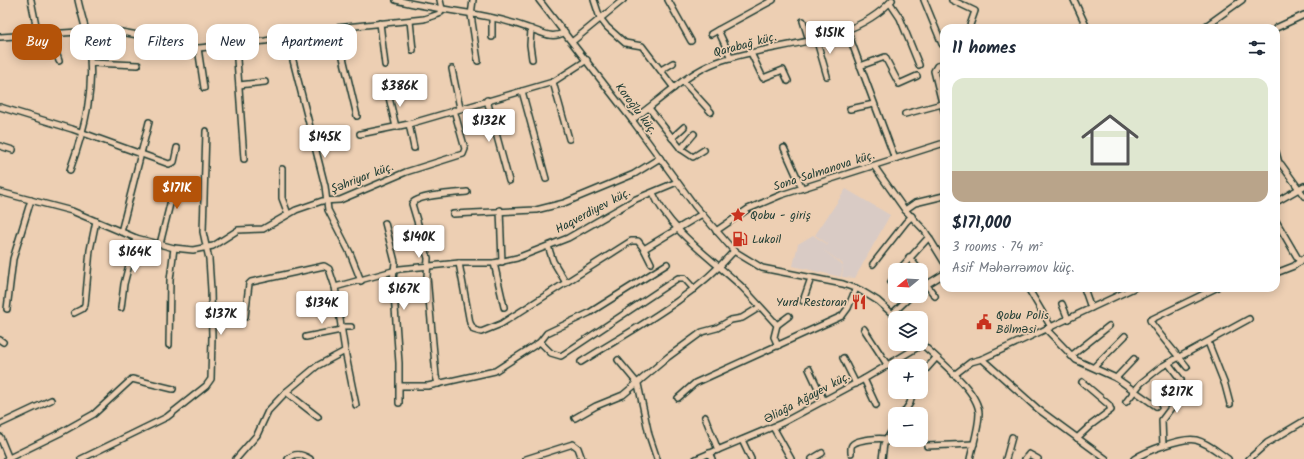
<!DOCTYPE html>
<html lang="en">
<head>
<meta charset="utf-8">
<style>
  body { margin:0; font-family:Kalam,sans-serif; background:#f2f2f3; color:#1f2937; height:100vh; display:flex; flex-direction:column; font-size:15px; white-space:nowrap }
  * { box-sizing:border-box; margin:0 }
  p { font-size:13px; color:#747a83 }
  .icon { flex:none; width:22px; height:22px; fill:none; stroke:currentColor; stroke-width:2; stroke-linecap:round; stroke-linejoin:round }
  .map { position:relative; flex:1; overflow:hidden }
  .panel { position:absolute; left:940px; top:24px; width:340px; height:268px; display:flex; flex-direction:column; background:#fff; border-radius:12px; box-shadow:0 2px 10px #0003 }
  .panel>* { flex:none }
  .banner { position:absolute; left:12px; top:24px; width:380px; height:36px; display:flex; gap:8px }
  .needle { width:26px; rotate:252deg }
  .buttons { position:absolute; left:888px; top:263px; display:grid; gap:8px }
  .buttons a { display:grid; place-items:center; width:40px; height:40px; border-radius:8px; background:#fff; box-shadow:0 2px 10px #0003; font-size:20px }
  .price { position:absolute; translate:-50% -34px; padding:0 9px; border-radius:4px; background:#fff; color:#222; font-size:13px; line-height:26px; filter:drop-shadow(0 1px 2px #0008) }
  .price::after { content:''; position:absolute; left:50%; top:24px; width:12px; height:9px; margin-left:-6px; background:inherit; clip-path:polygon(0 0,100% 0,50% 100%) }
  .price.on { background:#b45309; color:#fff }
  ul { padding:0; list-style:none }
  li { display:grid; align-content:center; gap:8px; height:212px; padding:0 12px }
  li span { display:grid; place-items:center; height:124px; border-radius:12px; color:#555 }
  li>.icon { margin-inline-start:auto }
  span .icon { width:72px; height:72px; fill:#fffc; stroke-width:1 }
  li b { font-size:17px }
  h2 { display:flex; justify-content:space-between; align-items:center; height:48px; padding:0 12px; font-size:17px }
  .chip { padding:0 14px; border-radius:12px; background:#fff; box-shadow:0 2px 10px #0003; font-size:14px; line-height:36px }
  .chip.on { background:#b45309; color:#fff }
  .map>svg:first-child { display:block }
  .built { fill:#d9cbc5 }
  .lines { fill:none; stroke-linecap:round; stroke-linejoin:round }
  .minor-casing { stroke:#1f3d34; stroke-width:8 }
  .minor { stroke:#edcfb3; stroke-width:5 }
  .labels { text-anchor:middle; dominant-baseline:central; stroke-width:3.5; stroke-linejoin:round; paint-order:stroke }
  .street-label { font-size:12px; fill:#1f3d34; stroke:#edcfb3 }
  .poi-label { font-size:12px; fill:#1f3d34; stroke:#edcfb3; text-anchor:start }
</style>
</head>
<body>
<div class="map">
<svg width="1304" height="459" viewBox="0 0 1304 459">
  <rect width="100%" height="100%" fill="#edcfb3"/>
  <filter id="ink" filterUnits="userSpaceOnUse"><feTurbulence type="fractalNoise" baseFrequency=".025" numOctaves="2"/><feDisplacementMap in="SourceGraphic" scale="8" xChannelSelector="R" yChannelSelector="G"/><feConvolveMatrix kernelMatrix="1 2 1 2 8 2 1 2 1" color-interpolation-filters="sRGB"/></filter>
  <g filter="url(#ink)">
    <path class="built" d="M846,189l44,26 -35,63 -13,-1 1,-13 -21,-15 21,16 -2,12 -48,-11 5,-22 15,-9 14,9 -1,2 2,-2 -13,-9z"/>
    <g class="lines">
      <g class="minor-casing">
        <g id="minor">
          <path d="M31,0l7,35"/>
          <path d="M396,0c44,11 89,12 132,28 14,4 23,12 37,4"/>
          <path d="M473,0l-2,15 7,46"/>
          <path d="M539,0l93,120 63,86 39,45 28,17 81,16 17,6 18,11 19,17"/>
          <path d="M594,0l6,18 7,9 18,16 17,3 32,42"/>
          <path d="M668,0l23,41"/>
          <path d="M924,0l18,44"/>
          <path d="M952,0l23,11 -6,17"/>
          <path d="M1074,0l13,28"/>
          <path d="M890,3l10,15 19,47"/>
          <path d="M492,18v19"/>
          <path d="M410,21l3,29"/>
          <path d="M803,21l6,19"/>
          <path d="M380,23l5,42"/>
          <path d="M336,28l21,88"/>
          <path d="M1203,28l39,-28"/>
          <path d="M1276,28l28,-13"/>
          <path d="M531,29l-1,16 2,14"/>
          <path d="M847,30l48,129"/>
          <path d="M50,34l9,27"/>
          <path d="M711,34l7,-4"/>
          <path d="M0,37l110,-7 28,5 24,11 18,4 85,-9 71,-13 88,-9 15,-5 3,-5 -2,-9"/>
          <path d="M287,37l38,149 3,24 22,43 11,28"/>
          <path d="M816,38l11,38"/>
          <path d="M573,41l50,-41"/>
          <path d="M236,45l8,114"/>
          <path d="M198,48l6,40"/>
          <path d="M751,53l12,25 20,-8 5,11"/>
          <path d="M731,58l-13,-28 55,-30"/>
          <path d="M91,63l47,2"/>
          <path d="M944,64l-7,2 -3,5 10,40"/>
          <path d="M860,66l25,-9 14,27 18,-8"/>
          <path d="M452,69l8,39"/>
          <path d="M661,70l12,-7"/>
          <path d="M683,81l28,31"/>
          <path d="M553,82l16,57"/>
          <path d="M239,85l26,-3"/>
          <path d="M522,91l24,88"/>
          <path d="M388,93l8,34"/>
          <path d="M487,100l22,81"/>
          <path d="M0,107l72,22 97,35 5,-2 3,-14"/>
          <path d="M649,108l32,41 12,8 11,-7"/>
          <path d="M850,109l24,-5"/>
          <path d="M905,114l37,-10"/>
          <path d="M632,120c28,-19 53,-46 85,-58 55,-20 135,-16 175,-62"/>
          <path d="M409,124l5,24"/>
          <path d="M360,134l49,-10 144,-42 34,-22"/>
          <path d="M672,138l12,-11"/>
          <path d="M0,146l13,4"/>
          <path d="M784,148l18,40"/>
          <path d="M681,149l13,-15"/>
          <path d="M1276,152l3,11"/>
          <path d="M1276,164h5l23,32"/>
          <path d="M874,166l31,44 20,21 19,31"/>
          <path d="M282,169v29l6,16"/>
          <path d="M70,170c15,-42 26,-83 18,-129 -2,-13 -7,-27 -10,-41"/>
          <path d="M0,192l72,19 64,27 38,10 19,2 20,-4 25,-16 25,-1 33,-19 26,-9 18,-1 66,-28 57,-18 2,-5 -11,-39"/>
          <path d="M653,193c16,37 59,66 88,93 12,12 24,26 36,39l-3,12 4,9"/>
          <path d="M1276,202l28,-16"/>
          <path d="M500,210l2,52"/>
          <path d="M905,210l10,-7 29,-7"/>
          <path d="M453,214l83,-4 28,-7 70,-29 26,-16"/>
          <path d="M1276,221l24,41"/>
          <path d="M385,223l10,39 -2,18 6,83v40"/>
          <path d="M716,231l32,-22 33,-14 163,-52"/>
          <path d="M121,232l28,-110"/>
          <path d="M160,244l12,-48 -1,-4 -7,-2"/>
          <path d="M548,246l5,15 13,22"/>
          <path d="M644,249l7,14"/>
          <path d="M909,257l7,9"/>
          <path d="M459,263l11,60 4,7 7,2 20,-8 130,-83h7l6,8 58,-35"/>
          <path d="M494,263l10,44"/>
          <path d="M873,264l33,-42 6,-6"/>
          <path d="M899,270l30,-33"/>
          <path d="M1276,273l18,-7 10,-8"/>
          <path d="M891,282l4,-6"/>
          <path d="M926,284l9,12"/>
          <path d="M921,288l23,-14"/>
          <path d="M1028,288l23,39"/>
          <path d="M1084,288l7,20"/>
          <path d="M803,301l8,-23"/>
          <path d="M1062,304l6,15"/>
          <path d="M121,308l3,-24 12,-46"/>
          <path d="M7,309l6,-50 18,-59"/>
          <path d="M74,313l8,-4 3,-4 5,-55 6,-29"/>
          <path d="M892,314l19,-18"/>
          <path d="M245,317l4,-33 2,-2 73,-16 5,3 6,18"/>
          <path d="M777,325l12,-9"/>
          <path d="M341,327h10"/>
          <path d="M864,329l24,37"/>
          <path d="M1046,329l30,31 40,18 40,28"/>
          <path d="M306,337l35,-7"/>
          <path d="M0,340l3,2"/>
          <path d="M540,342l7,-9 42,-20 78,-49"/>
          <path d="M1208,342l17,43 5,19"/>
          <path d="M921,343c16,16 57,47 58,70 0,15 -6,32 -9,46"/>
          <path d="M169,345l1,-65 4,-32"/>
          <path d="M345,351l11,54"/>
          <path d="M1071,356l38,-30"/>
          <path d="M843,358l13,26"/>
          <path d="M982,359l56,50 68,50"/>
          <path d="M618,360l20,24 11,51 8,24"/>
          <path d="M581,362c54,-34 111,-63 153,-111"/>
          <path d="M1168,363l13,17"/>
          <path d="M1094,367l31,-31"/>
          <path d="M1187,367c-7,-9 -36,-42 -37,-47l66,-32"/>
          <path d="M809,369l15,32"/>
          <path d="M921,375l15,-17"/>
          <path d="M954,375l17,-13 11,-3 152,-71"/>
          <path d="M1116,378l18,-19"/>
          <path d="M864,379l12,26"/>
          <path d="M438,384l-2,-8 -9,-99 1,-19 -16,-54c4,-9 45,-11 55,-12"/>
          <path d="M400,386h28l67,-15 45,-29 11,11 10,3 117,-78h6l10,11"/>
          <path d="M286,392l32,25"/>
          <path d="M678,398l17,-15 147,-67 6,-8 8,-20"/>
          <path d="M1126,402l15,-19 20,-16 88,-48"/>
          <path d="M903,414l7,-11 3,-11"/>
          <path d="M705,417l13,33"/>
          <path d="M575,418l21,-12 27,-11 45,-38 34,-25 15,-4 14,-8 11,-2 18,-11"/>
          <path d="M0,424l51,-24"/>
          <path d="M773,427l18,32"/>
          <path d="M0,437l9,22"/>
          <path d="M1077,438l14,-13 20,-15 -2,-5 -27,-23"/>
          <path d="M742,440l9,19"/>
          <path d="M927,446l47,-2"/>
          <path d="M1163,446l-1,-26 12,-16 -2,-4 -8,-7"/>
          <path d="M709,453l3,6"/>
          <path d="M851,453c0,-3 -1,-7 2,-9 6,-5 26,-6 33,-5"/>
          <path d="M7,459l53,-26 34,-19 38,-35 41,10"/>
          <path d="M81,459l86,-42 39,-31 5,-7 1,-42 -1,-47 -2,-31 -6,-27 3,-101"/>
          <path d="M236,459l21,-24 11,-24 18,-19 31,-26 28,-15 -10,-64 65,-18 59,-6h35l23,-5 51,-20 68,-39 41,-17"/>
          <path d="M288,459c7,-7 14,-5 22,0"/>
          <path d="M526,459l47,-15 5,4 4,11"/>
          <path d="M696,459l86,-36 82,-44 59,-35"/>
          <path d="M812,459l10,-6"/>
          <path d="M882,459l2,-15 11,-19"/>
          <path d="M1006,459l6,-22"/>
          <path d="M1025,459l4,-5 9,5"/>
          <path d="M1134,459c12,-8 48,-22 62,-19 12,3 22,12 32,19"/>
          <path d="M1249,459l18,-16 37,-22"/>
        </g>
      </g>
      <use href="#minor" class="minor"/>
    </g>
  </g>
  <defs>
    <g id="sight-bare" transform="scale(1.2)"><path d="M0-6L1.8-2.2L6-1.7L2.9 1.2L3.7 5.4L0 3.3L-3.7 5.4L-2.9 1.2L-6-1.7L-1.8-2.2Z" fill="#c8321e" stroke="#edcfb3" stroke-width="2.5" paint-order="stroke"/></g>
    <g id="fuel-bare" transform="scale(1.2)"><path d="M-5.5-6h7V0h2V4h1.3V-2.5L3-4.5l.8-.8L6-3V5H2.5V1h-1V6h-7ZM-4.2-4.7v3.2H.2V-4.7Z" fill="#c8321e" stroke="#edcfb3" stroke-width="2.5" paint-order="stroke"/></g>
    <g id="restaurant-bare" transform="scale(1.2)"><path d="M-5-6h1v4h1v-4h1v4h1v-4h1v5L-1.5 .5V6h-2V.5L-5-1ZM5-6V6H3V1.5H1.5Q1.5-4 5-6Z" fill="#c8321e" stroke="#edcfb3" stroke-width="2.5" paint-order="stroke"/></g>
    <g id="civic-bare" transform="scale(1.2)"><path d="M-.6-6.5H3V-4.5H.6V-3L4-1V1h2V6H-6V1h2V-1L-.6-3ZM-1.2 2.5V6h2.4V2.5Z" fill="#c8321e" stroke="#edcfb3" stroke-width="2.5" paint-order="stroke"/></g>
  </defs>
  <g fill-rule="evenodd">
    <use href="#sight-bare" x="738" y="215"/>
    <use href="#fuel-bare" x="740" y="239"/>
    <use href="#restaurant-bare" x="859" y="302"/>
    <use href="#civic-bare" x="984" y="322"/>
  </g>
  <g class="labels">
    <g class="street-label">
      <text transform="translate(745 45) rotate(-15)">Qarabağ küç.</text>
      <text transform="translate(636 109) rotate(53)">Koroğlu küç.</text>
      <text transform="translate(824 171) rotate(-18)">Sona Salmanova küç.</text>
      <text transform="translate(362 178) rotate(-21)">Şəhriyar küç.</text>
      <text transform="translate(593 211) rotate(-28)">Haqverdiyev küç.</text>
      <text transform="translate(807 398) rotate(-28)">Əliağa Ağayev küç.</text>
    </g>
    <g class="poi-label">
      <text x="750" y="215">Qobu - giriş</text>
      <text x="752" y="239">Lukoil</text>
      <text x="847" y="302" text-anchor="end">Yurd Restoran</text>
      <text x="996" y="315">Qobu Polis<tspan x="996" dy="14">Bölməsi</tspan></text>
    </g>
  </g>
</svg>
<div class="buttons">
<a><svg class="needle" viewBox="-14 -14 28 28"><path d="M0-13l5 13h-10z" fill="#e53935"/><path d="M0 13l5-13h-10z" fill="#747a83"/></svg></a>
<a><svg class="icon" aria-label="layers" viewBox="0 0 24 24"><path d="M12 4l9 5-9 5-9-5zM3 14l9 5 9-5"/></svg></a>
<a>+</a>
<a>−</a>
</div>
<b class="price" style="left:830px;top:55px">$151K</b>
<b class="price" style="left:400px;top:108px">$386K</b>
<b class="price" style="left:489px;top:143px">$132K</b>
<b class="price" style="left:325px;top:159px">$145K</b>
<b class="price on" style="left:177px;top:210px">$171K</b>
<b class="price" style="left:419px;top:259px">$140K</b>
<b class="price" style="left:135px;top:274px">$164K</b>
<b class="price" style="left:404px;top:311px">$167K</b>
<b class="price" style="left:322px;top:325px">$134K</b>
<b class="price" style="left:221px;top:336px">$137K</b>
<b class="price" style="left:1177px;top:414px">$217K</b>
<div class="banner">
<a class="chip on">Buy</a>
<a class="chip">Rent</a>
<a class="chip">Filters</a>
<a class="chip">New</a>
<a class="chip">Apartment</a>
</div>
<section class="panel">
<h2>11 homes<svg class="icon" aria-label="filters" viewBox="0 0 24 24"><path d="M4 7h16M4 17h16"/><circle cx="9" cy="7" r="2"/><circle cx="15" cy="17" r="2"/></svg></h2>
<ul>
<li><span style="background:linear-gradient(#dfe7d0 75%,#b9a48a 0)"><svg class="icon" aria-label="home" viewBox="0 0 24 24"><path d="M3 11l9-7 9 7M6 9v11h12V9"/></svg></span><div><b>$171,000</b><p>3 rooms · 74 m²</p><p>Asif Məhərrəmov küç.</p></div></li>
</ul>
</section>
</div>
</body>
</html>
